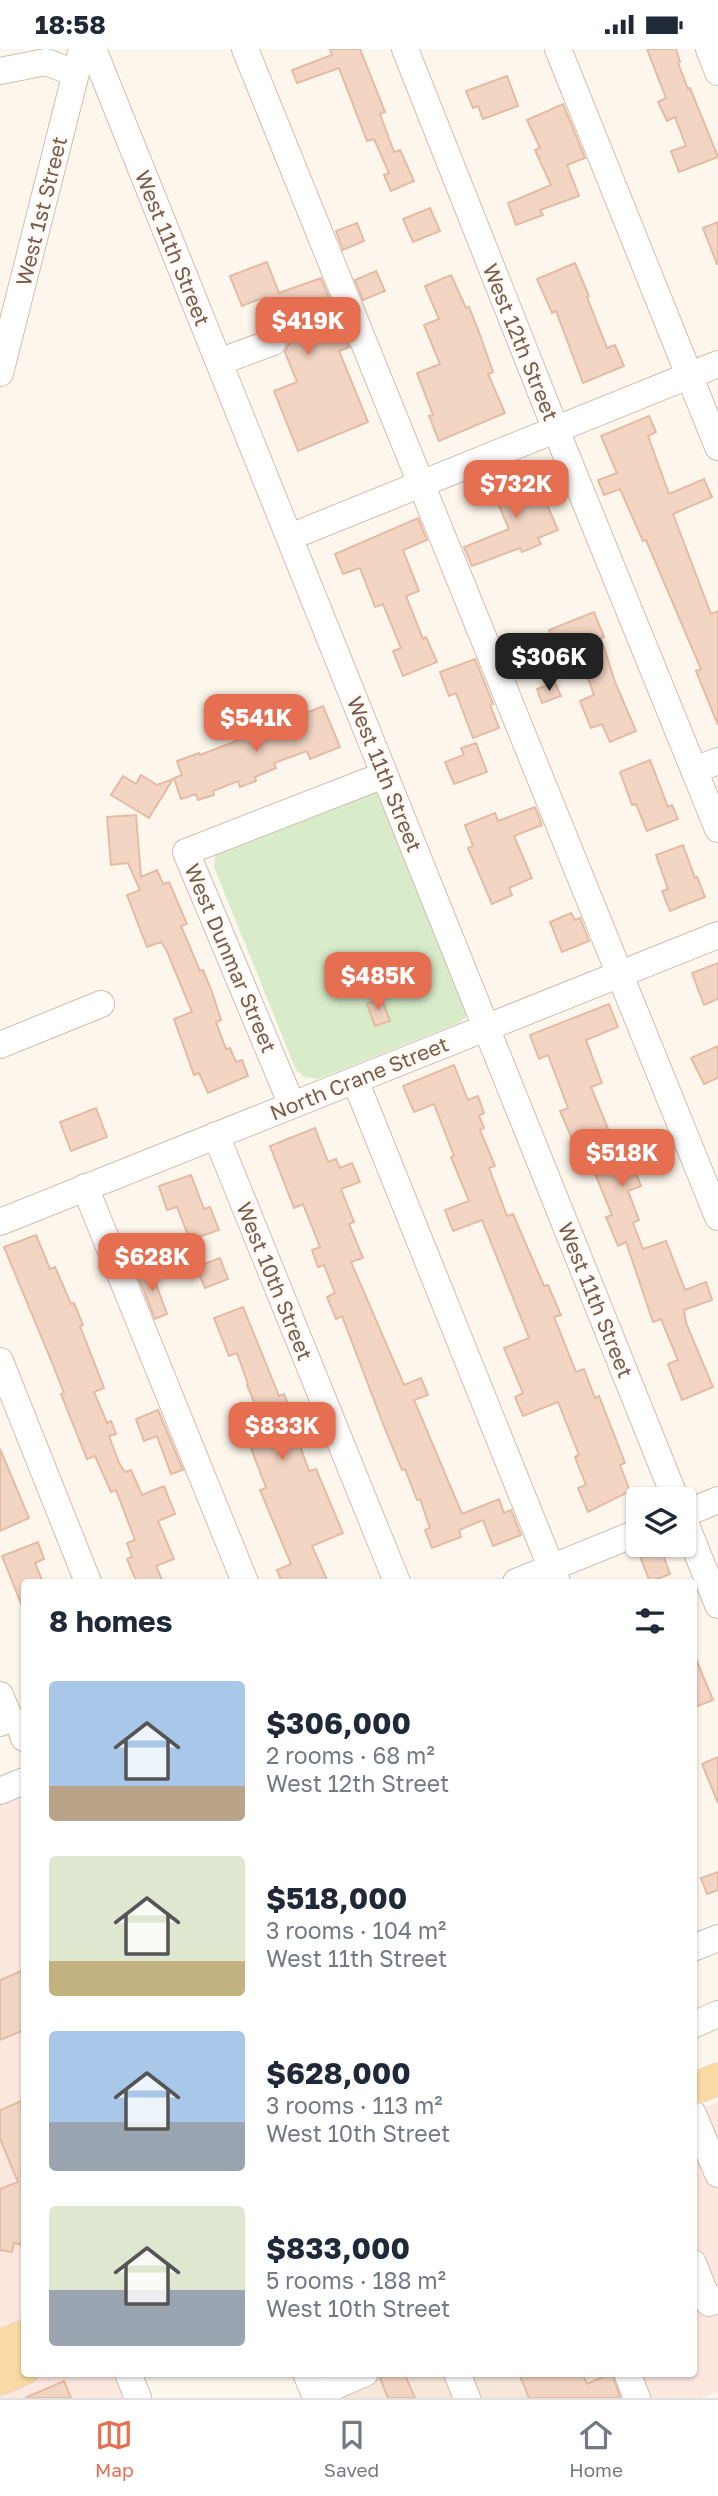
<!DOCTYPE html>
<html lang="en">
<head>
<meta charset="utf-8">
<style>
  body { margin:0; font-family:"Golos Text",sans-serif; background:#f6f6f7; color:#1f2937; height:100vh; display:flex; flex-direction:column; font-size:26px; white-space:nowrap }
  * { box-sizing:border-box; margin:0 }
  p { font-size:23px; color:#747a83 }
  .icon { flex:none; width:38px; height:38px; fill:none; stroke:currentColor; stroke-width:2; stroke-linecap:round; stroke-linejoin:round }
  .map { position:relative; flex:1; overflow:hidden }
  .details { position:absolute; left:21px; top:1530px; width:676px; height:798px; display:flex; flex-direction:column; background:#fff; border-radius:7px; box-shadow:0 2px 5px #0004 }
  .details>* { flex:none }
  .fabs { position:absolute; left:626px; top:1438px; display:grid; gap:14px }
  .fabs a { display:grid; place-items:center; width:70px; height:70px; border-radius:7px; background:#fff; box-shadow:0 2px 5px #0004; font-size:35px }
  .price { position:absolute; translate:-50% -60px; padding:0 16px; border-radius:14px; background:#e76f51; color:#fff; font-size:23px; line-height:46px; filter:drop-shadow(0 2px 4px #0008) }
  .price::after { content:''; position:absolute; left:50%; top:42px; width:21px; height:16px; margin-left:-10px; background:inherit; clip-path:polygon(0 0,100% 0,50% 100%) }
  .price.selected { background:#222; color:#fff }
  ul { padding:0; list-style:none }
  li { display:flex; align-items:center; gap:21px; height:175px; padding:0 28px }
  li span { display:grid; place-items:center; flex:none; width:196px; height:140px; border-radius:7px; color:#555 }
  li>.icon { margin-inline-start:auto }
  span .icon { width:84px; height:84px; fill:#fffc; stroke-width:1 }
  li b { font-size:30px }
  h2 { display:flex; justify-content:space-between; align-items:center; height:84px; padding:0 28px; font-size:30px }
  .status { display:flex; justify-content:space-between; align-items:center; height:49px; padding:0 35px; background:#fff; direction:ltr }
  .status svg { height:19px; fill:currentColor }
  .menu { display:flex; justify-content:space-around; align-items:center; height:98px; border-top:2px solid #e0e1e3; background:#fff; font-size:19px; color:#747a83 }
  .menu a { display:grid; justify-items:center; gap:4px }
  .menu .selected { color:#e76f51 }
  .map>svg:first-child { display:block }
  .residential { fill:#f5e8da }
  .commercial { fill:#fde8e0 }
  .green { fill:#d8ecc9 }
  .building { fill:#f3d5c3; stroke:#e6bba3; stroke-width:2 }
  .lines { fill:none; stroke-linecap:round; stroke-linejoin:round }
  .minor-casing { stroke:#d1beb0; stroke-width:28 }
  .major-casing { stroke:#dad1cd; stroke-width:33 }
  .minor { stroke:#fff; stroke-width:26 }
  .major { stroke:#fbd9a5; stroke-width:32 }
  .labels { text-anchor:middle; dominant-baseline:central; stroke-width:5; stroke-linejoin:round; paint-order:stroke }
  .street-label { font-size:21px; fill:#7a5c4d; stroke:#fffaf3 }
</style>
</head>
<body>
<div class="status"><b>18:58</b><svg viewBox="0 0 49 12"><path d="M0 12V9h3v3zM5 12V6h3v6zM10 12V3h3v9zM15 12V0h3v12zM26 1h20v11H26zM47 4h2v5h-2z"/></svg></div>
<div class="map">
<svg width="718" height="2349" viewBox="0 0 718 2349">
  <rect width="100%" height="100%" fill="#fdf6ec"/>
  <path class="residential" d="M379,2324h245l10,25h-317z"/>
  <g class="commercial">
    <path d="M16,1745l8,22v511l-24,10v-537z"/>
    <path d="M718,2053v289l-17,7h-67l-10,-25h69v-261z"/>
    <path d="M45,2324h66l12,25h-123v-7z"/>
  </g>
  <path class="green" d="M368,741l18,7 83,208 -2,11 -6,6 -143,57 -14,-2 -8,-7 -82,-203 1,-10 8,-10z"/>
  <g class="building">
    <path d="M330,0h30l25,63 -5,2 14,38 6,-2 14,31 -23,10 -7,-16 5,-2 -15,-34 -7,2 -28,-73 -42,15 -5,-13 40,-15z"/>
    <path d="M647,0h29l4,13 -2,1 10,26 2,-1 28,69 -39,15 -8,-21 15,-5 -11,-29 -8,4 -9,-19 8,-4z"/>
    <path d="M507,27l11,30 -35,13 -5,-13 -5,2 -7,-17z"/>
    <path d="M563,55l22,54 -18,7 12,31 -39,14 3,5 -27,10 -8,-22 43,-18 -16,-35 5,-2 -13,-28z"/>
    <path d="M430,159l10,23 -27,11 -10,-23z"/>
    <path d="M718,173v42h-1l-14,-36z"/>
    <path d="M357,174l7,18 -21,9 -7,-19z"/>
    <path d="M267,213l12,31 42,-15 28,69 -10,4 29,71 -70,29 -24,-60 23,-9 -12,-30 4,-8 -2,-8 -5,-6 -6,-3 -11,-30 -23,9 -12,-30z"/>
    <path d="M575,214l14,33 -2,1 20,51 8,-3 9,21 -41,17 -27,-72 -4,2 -15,-34z"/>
    <path d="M376,222l9,20 -22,9 -8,-20z"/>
    <path d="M451,226l15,33 3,-1 11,28 13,37 -5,2 17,39 -66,28 -10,-25 4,-1 -16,-42 23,-9 -16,-39 15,-6 -14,-33z"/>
    <path d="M649,367l7,16 -8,4 21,58 35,-15 8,18 -39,17 38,100 7,-3v114l-22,-54 5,-2 -55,-129 -3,1 -23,-52 -16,6 -6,-15 19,-7 -16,-37z"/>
    <path d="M532,421l26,60 -20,8 3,6 -19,8 -2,-4 -48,18 -8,-19 45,-18 -18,-42z"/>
    <path d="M418,469l9,22 -24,10 16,41 -13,5 17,43 3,-2 11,25 -34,14 -10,-25 8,-3 -18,-44 -8,3 -15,-39 -17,6 -8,-20z"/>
    <path d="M594,563l10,25 -3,1 14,44 21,49 -26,11 -8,-18 -11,4 -11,-27 14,-6 -17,-47 -18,7 -10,-25z"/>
    <path d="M475,610l18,45 -3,1 9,23 -26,10 -17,-45 -7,3 -9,-24z"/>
    <path d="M555,634l6,13 -19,7 -5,-14z"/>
    <path d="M323,657l17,41 -30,12 -3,-8 -33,12 2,5 -21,9 1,4 -16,6 -2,-6 -25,10 1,4 -16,5 -2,-6 -15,5 -7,-21 8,-3 -5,-14 22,-8 1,2 44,-17 -1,-4 31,-12 1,4z"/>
    <path d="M476,694l11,29 -33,12 -9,-22 19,-7 -3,-7z"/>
    <path d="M650,711l18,47 4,-2 6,14 -31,12 -11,-27 -4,1 -12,-33z"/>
    <path d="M141,726l16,10 16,-6 -24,39 -38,-23 12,-19 13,8z"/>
    <path d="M535,758l7,18 -28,11 18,42 -23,10 3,7 -20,9 -24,-56 5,-2 -8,-21 30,-12 3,8z"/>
    <path d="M136,766l5,62 16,-7 6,14 6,-2 18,42 -6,2 19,45 3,-1 9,22 9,28 -5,2 10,27 4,-1 6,14 6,-2 6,16 -40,17 -9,-20 -5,2 -20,-56 18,-7 -26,-63 -5,-7 -14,5 -20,-52 13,-5 -12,-27 -17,2 -4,-48z"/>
    <path d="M683,796l12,33 2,-1 8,20 -35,14 -8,-20 6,-2 -12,-34z"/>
    <path d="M571,864l4,7 5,-2 9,23 -27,11 -12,-30z"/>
    <path d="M718,914v36l-14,6 -12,-32z"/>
    <path d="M381,949l9,23 -15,5 -8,-22z"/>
    <path d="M609,955l9,23 -32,13 16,43 -11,4 33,81 8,-4 9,22 -13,5 11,29 -6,3 10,26 23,-8 19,49 21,-8 6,18 -28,10 2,13 27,64 -31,13 -14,-36 10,-4 -17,-41 -8,3 -27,-80 -8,4 -12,-29 6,-2 -18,-44 -3,2 -14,-34 -4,2 -13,-30 8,-3 -20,-53 -9,4 -9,-24z"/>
    <path d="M718,997v32l-14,6 -13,-26z"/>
    <path d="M454,1016l14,35 10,-4 6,17 -5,3 5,12 -4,2 15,36 -6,2 18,48 6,-2 31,72 4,-1 13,30 -7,2 22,55 8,-3 11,29 4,-2 26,67 -5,2 10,26 -42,21 -10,-24 8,-3 -11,-28 4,-2 -21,-53 -35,14 -8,-19 8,-4 -19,-45 25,-10 -47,-118 -29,11 -8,-21 24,-9 -18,-44 3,-1 -20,-52 -20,8 -11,-26z"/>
    <path d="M96,1059l11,29 -36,14 -11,-29z"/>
    <path d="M315,1079l13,34 8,-3 4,9 12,-5 8,19 -19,7 13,33 -5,2 14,34 -12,4 53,123 17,-7 7,17 -14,5 48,114 37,-15 5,14 7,-3 10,25 -28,11 -10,-26 -24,10 2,7 -29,11 -7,-18 5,-2 -10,-29 -3,1 -12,-31 -3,1 -15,-36 -45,-118 -6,3 -9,-22 8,-4 -11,-28 -6,2 -6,-17 8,-3 -17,-43 -9,4 -24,-62z"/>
    <path d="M191,1126l13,34 6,-2 9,23 -29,10 -13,-33 -10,3 -8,-24z"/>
    <path d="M36,1186l14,34 5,-2 16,37 3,-1 9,22 -3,1 24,62 -10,4 13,31 4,-2 5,13 -7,2 10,27 6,9 6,-2 11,25 22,-9 11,28 -17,7 16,38 -18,7 7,16h-25l-4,-6 -7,-17 5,-2 -5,-14 8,-3 -19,-50 -5,2 -16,-36 -8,3 -26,-65 3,-1 -13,-33 -47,-113z"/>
    <path d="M220,1209l8,21 -23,9 -9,-21z"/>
    <path d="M150,1219l17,46 -12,5 -18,-46z"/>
    <path d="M243,1258l36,89 5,-2 8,20 -3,1 20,56 7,-2 27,64 -31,13 16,36h-46l-5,-12 14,-6 -31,-74 6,-2 -15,-40 19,-7 -23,-56 1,-1 -11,-31 -8,3 -15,-38z"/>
    <path d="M158,1361l25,60 -12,4 -14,-38 -13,5 -8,-22z"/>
    <path d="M0,1400l29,69 -29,13z"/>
    <path d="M38,1493l6,17 -9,4 8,19h-19v29l-22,-55z"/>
    <path d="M661,1500l9,25 -20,8 -10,-26z"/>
    <path d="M693,1603l20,48 -20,8z"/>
    <path d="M718,1708v46l-16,-39z"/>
    <path d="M718,1823v18l-11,4 -6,-16z"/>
    <path d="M24,1921v60l-24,10v-60z"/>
    <path d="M24,2051v145l-10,-2 -2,9 -12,-2v-61l18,-7 -18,-43v-29z"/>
    <path d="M388,2324h16l11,25h-27l-8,-20z"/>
    <path d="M519,2324h63l5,11 25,-11 8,25h-91z"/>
    <path d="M64,2332l7,17h-46z"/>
  </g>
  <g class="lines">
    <g class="minor-casing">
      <g id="minor">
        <path d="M93,0l583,1451"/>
        <path d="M245,0l473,1168"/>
        <path d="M405,0l151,381 162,399"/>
        <path d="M558,0l160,398"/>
        <path d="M709,0l9,23"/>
        <path d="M0,22l46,-9 29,11"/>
        <path d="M219,313l54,-20"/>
        <path d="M0,324l82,-324"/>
        <path d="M290,488l428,-173"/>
        <path d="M694,721l24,-9"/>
        <path d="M0,996l101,-41"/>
        <path d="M355,1031l202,502"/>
        <path d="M292,1056l-106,-253 198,-77"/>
        <path d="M216,1086l181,447"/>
        <path d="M85,1138l160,395"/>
        <path d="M0,1173l718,-287"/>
        <path d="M0,1312l88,221"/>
        <path d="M684,1465l34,-14"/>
        <path d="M684,1471l34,85"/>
        <path d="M516,1533l123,-50"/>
        <path d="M0,1646l10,24"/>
        <path d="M0,1674l10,-4 9,5 5,14"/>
        <path d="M0,1742l24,-10"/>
        <path d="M693,1899l25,-10"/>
        <path d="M693,1976l25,-11"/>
        <path d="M693,2065l25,60"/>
        <path d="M693,2214l16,40 9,-4"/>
        <path d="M128,2324l10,25"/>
        <path d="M306,2324l9,22 50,-22"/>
        <path d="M457,2324l10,25"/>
        <path d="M627,2324l10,25"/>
      </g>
    </g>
    <g class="major-casing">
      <g id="major">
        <path d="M693,2040l25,-10"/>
        <path d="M0,2297l24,-10"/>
        <path d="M0,2330l24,-10"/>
      </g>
    </g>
    <use href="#minor" class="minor"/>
    <use href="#major" class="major"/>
  </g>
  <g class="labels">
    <g class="street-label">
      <text transform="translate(41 162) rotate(-76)">West 1st Street</text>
      <text transform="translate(173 199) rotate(68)">West 11th Street</text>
      <text transform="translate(521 293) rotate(68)">West 12th Street</text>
      <text transform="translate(385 725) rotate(68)">West 11th Street</text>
      <text transform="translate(231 909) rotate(67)">West Dunmar Street</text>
      <text transform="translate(359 1029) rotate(-22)">North Crane Street</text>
      <text transform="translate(275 1232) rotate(68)">West 10th Street</text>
      <text transform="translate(596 1251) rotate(68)">West 11th Street</text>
    </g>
  </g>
</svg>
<div class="fabs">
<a><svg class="icon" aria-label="layers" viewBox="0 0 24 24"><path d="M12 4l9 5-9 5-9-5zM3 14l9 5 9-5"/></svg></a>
</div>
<b class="price" style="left:308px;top:308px">$419K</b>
<b class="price" style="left:516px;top:471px">$732K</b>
<b class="price selected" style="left:549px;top:644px">$306K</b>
<b class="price" style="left:256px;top:705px">$541K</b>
<b class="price" style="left:378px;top:963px">$485K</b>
<b class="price" style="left:622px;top:1140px">$518K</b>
<b class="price" style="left:152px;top:1244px">$628K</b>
<b class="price" style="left:282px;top:1413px">$833K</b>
<section class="details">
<h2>8 homes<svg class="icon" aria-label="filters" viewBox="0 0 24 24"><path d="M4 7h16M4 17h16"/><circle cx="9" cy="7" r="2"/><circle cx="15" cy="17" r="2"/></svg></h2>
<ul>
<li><span style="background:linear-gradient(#a9c7e8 75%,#b9a48a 0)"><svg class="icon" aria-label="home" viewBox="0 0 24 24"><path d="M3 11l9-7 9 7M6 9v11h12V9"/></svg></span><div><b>$306,000</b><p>2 rooms · 68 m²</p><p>West 12th Street</p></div></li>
<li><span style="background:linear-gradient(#dfe7d0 75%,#c2b280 0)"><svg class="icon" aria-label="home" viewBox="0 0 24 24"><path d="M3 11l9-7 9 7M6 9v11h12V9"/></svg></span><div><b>$518,000</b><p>3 rooms · 104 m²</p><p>West 11th Street</p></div></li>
<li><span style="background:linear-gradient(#a9c7e8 65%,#9aa5b1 0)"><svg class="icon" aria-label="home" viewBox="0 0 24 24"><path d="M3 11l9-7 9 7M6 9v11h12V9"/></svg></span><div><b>$628,000</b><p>3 rooms · 113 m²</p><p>West 10th Street</p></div></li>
<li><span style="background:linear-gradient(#dfe7d0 60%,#9aa5b1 0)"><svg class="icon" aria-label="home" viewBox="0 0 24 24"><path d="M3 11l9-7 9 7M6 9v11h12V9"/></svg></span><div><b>$833,000</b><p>5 rooms · 188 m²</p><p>West 10th Street</p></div></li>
</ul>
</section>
</div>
<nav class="menu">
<a class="selected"><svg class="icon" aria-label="map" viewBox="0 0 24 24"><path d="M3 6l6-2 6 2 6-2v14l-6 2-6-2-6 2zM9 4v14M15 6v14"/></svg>Map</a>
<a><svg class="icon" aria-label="saved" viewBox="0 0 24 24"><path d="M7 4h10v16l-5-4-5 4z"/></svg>Saved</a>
<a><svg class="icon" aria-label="home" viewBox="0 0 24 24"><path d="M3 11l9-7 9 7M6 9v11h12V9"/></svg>Home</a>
</nav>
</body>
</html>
